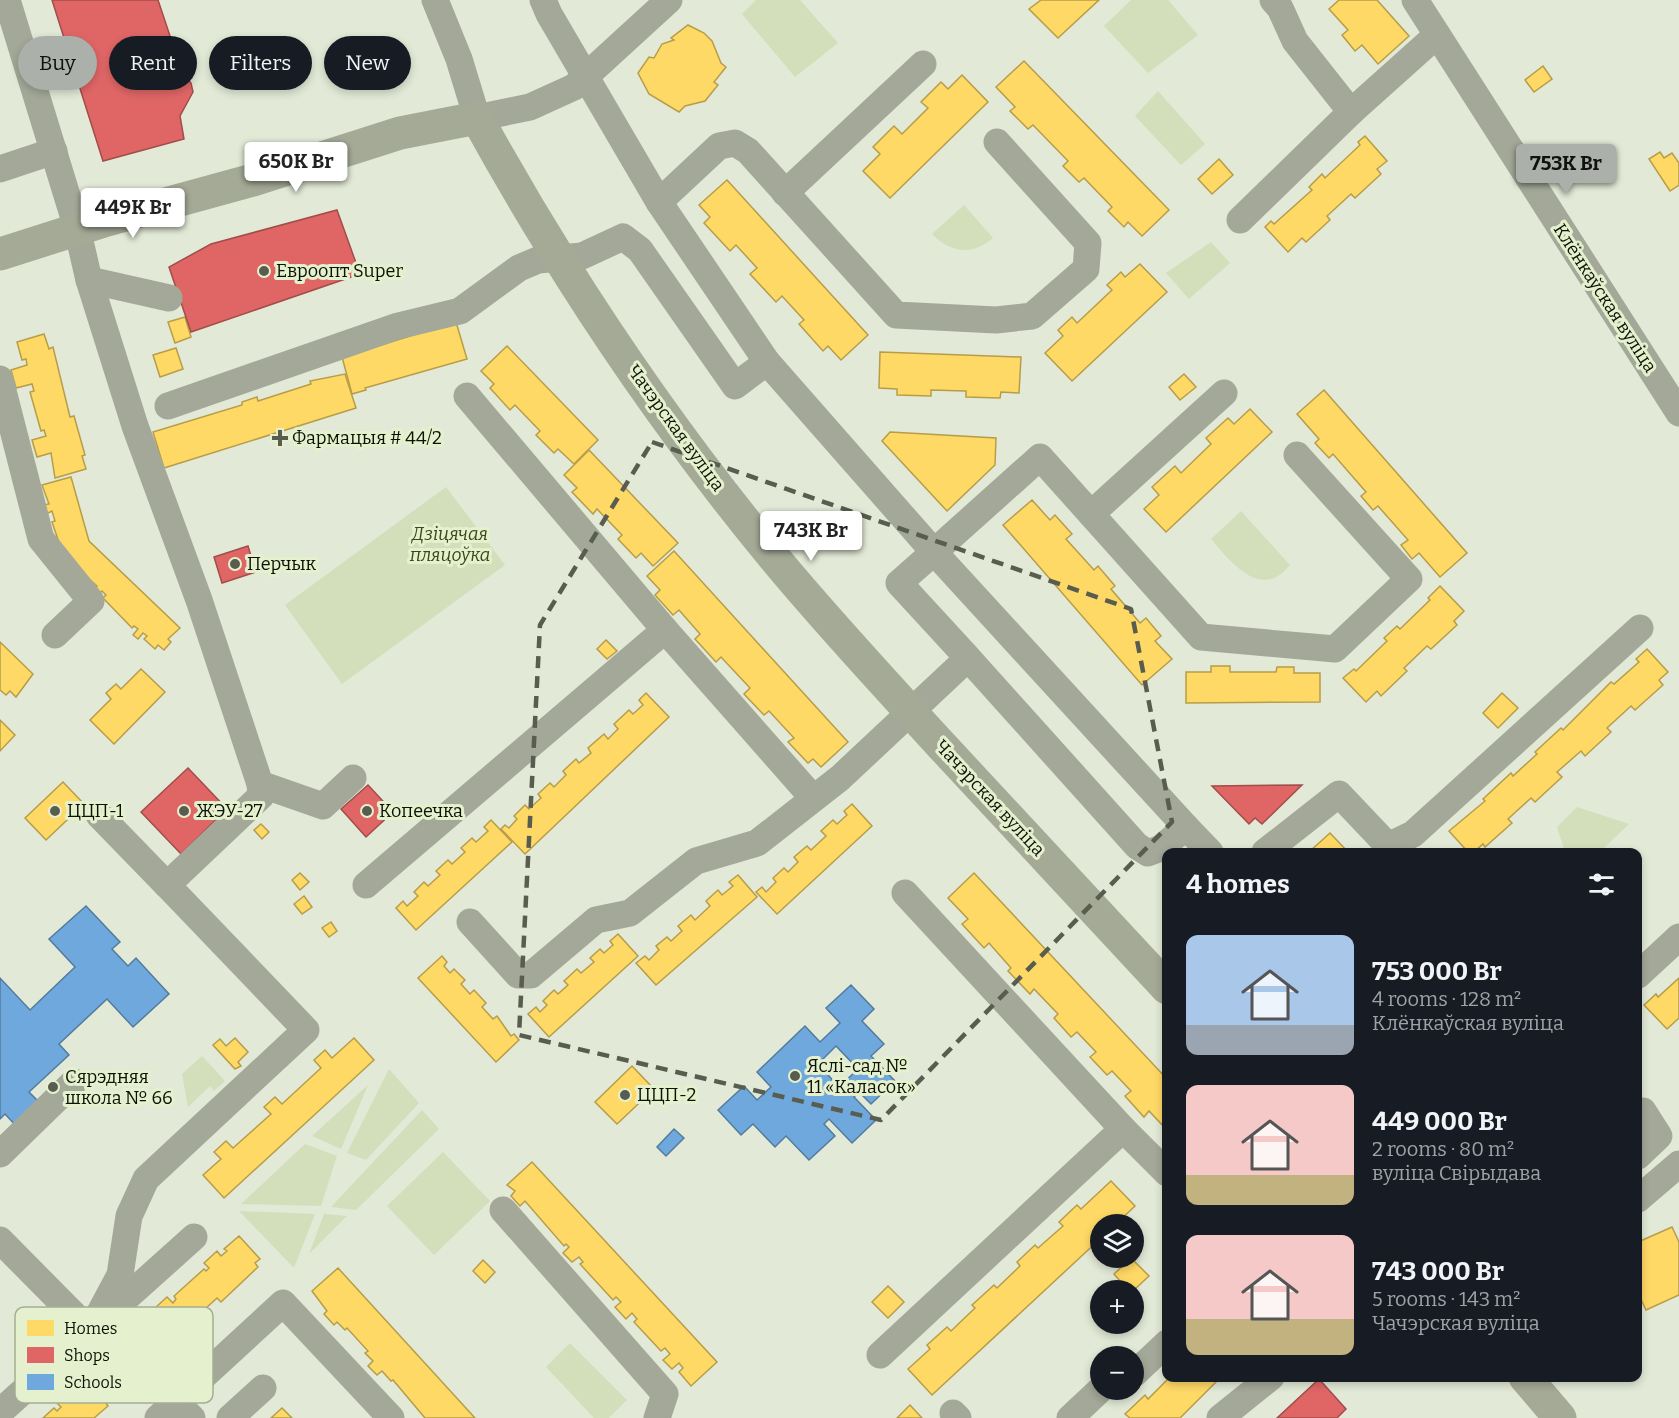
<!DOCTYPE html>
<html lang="en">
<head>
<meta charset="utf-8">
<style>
  body { margin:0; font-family:Bitter,serif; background:#242831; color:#f1f3f6; height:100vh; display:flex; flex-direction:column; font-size:22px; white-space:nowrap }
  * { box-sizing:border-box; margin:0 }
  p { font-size:20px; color:#9ea1a6 }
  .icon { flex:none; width:33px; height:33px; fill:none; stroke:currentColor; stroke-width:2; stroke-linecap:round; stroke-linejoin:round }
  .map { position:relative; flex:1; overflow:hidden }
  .details { position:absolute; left:1162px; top:848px; width:480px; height:534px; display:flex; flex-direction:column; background:#171b24; border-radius:12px; box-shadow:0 3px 9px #0003 }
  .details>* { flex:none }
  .guide { position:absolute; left:18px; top:36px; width:570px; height:54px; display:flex; gap:12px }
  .controls { position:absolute; left:1090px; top:1214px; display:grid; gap:12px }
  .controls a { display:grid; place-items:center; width:54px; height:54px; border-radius:50%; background:#171b24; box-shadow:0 3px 9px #0003; font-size:30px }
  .price { position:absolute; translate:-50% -51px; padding:0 14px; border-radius:6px; background:#fff; color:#222; font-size:20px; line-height:39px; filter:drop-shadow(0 2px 3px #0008) }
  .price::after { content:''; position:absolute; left:50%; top:36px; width:18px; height:14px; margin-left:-9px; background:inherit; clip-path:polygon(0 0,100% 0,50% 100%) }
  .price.current { background:#acb0ab; color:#111 }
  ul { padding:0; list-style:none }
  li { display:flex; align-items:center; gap:18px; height:150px; padding:0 24px }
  li span { display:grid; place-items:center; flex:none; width:168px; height:120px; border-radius:12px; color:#555 }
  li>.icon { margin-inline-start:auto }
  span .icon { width:72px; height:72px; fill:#fffc; stroke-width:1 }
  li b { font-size:26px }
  h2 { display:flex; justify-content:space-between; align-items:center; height:72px; padding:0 24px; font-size:26px }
  .chip { padding:0 21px; border-radius:27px; background:#171b24; box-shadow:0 3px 9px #0003; font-size:21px; line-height:54px }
  .chip.current { background:#acb0ab; color:#111 }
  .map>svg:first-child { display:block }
  .green { fill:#d3dfbb }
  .homes { fill:#ffd966; stroke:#b79d49; stroke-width:1.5 }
  .shops { fill:#e06666; stroke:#a14d49; stroke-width:1.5 }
  .schools { fill:#6fa8dc; stroke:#527b9c; stroke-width:1.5; fill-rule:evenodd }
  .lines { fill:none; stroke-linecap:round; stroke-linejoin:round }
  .minor { stroke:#a3a898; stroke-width:27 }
  .major { stroke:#a4aa96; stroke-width:33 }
  .marked { fill:none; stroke:#585d4f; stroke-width:4.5; stroke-dasharray:12 8; stroke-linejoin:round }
  .poi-dot { fill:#585d4f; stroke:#e5f1ce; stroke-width:2 }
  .labels { text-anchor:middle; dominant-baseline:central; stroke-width:6; stroke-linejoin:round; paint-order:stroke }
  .poi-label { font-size:18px; fill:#0e1206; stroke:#e5f1ce; text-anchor:start }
  .street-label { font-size:18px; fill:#0e1206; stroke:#e5f1ce }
  .park-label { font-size:18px; font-style:italic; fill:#3a4716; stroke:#e5f1ce }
  .key { fill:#e5f1ce; stroke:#a4ae92; stroke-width:1.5 }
  .key-label { font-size:16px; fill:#0e1206 }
</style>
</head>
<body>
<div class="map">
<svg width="1679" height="1418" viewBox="0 0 1679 1418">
  <rect width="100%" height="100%" fill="#e2e9d6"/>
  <g class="green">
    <path d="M756,0h44l38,43 -43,34 -53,-63z"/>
    <path d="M1131,0h37l30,35 -50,38 -44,-47z"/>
    <path d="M1158,91l47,53 -24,21 -46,-49z"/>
    <path d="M964,205l29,33c-21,18 -42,15 -61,-4z"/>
    <path d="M1211,242l19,21 -41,36 -23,-26z"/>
    <path d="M446,487l59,78 -163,119 -57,-79z"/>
    <path d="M1241,511l49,54c-29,37 -60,-4 -79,-26z"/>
    <path d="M1577,807l52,17 -29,28h-35l-8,-25z"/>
    <path d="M202,1056l23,25 -11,10 -4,-5 -22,21 -6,-33z"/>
    <path d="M389,1069l30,34 -53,57 -19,-7z"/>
    <path d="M368,1085l-27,64 -29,-13z"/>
    <path d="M422,1110l17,19 -83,81 -25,-3z"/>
    <path d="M305,1144l32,12 -16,50 -80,-2z"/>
    <path d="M443,1152l47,49 -56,54 -47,-49z"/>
    <path d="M239,1211l76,3 -21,54z"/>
    <path d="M325,1214l22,2 -38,38 15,-40z"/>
    <path d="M570,1343l57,57 -18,18h-15l-48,-51z"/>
  </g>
  <g class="homes">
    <path d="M1041,0h58l-41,38 -29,-29z"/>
    <path d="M1339,0h38l32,36 -31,28 -16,-19 -7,6 -13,-16 6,-5 -19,-21z"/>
    <path d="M688,25l16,8 8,8 9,22 5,4 -12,15 4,3 -13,16 -20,5 -6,6 -30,-18 -11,-21 11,-16 5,1 8,-14 12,-4 -3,-2z"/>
    <path d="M1024,61l145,149 -27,26 -14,-14 -4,5 -16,-16 4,-4 -28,-29 -5,4 -16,-16 5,-5 -35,-36 -5,4 -18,-18 5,-4 -19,-20z"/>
    <path d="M1543,66l9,13 -18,13 -9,-12z"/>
    <path d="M962,75l26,27 -98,96 -27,-27 17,-17 -7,-7 21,-21 8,8 26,-26 -7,-6 20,-20 7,7z"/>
    <path d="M1365,136l22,25 -10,8 4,5 -26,24 -4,-4 -24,22 3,4 -24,22 -4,-4 -14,14 -23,-25 6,-6 3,3 38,-34 -3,-3 13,-13 3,4 35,-33 -2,-3z"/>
    <path d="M1660,152l4,6 8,-5 7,10v22l-9,6 -21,-32z"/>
    <path d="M1219,159l14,16 -21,19 -14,-15z"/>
    <path d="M727,180l141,155 -27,25 -13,-14 -5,5 -24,-27 5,-4 -22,-24 -6,6 -26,-28 7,-6 -21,-23 -6,6 -26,-28 6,-6 -11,-12z"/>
    <path d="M1140,264l27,28 -95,89 -27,-28 18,-17 -5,-6 14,-13 5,6 35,-33 -5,-5 14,-13 4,5z"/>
    <path d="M185,317l6,20 -16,6 -7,-21z"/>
    <path d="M456,322l11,37 -102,29 1,2 -14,4 -10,-37z"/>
    <path d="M44,334l5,15 4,-2 17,70 4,-1 11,39 -3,1 4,13 -31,9 -4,-25 -14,4 -5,-17 14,-4 -2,-6 -3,1 -11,-39 4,-1 -2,-7 -16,4 -5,-18 16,-5 -1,-6 -4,1 -5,-18z"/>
    <path d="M507,346l91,94 -24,24 -16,-15 -4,4 -18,-18 4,-4 -25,-26 -5,5 -20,-22 4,-4 -13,-13z"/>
    <path d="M176,348l7,21 -23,8 -7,-22z"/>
    <path d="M880,352l141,5 -2,36 -18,-1 -1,6 -34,-1v-6l-35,-1v6l-34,-1v-6l-18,-1z"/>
    <path d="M345,374l11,34 -192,60 -11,-36 89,-27v-3l15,-5 1,4 53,-17 -1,-3z"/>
    <path d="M1184,374l12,13 -16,13 -11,-13z"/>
    <path d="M1324,390l143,163 -27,24 -21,-24 -7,6 -11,-14 7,-5 -30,-34 -5,4 -12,-14 5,-4 -33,-38 -4,4 -14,-15 4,-4 -22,-25z"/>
    <path d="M1250,409l22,23 -106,100 -22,-23 15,-14 -7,-8 23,-21 6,7 30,-29 -5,-6 22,-20 6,6z"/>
    <path d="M890,432l106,6 -1,27 -48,46 -65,-70z"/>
    <path d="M589,450l89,93 -25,23 -12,-13 -5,5 -18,-19 4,-4 -25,-26 -4,5 -21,-22 5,-4 -13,-13z"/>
    <path d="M71,477l18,64 91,87 -12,11 3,3 -7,8 -6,-5 -3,4 -11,-10 3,-3 -4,-3 -5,6 -5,-4 5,-6 -4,-3 -2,2 -29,-30 3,-3 -4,-4 -5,5 -5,-5 5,-5 -33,-29 -12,-35 3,-1 -3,-10 -6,3 -3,-9 6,-1 -7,-19z"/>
    <path d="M1032,500l18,20 5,-5 17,19 -6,5 28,31 4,-4 17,20 -4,3 29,34 6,-5 15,18 -6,5 17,18 -30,26 -139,-160z"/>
    <path d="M674,551l174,191 -27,25 -8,-8 -5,4 -20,-21 6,-4 -25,-27 -5,4 -20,-21 6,-6 -29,-31 -5,5 -21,-23 5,-5 -21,-24 -6,5 -18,-20 5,-5 -13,-14z"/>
    <path d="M1440,586l24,25 -10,10 3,4 -26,24 -4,-3 -23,22 3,3 -26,25 -4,-5 -11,11 -23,-24 11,-9 2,2 31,-30 -3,-3 13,-12 3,3 30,-29 -2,-2z"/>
    <path d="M606,640l11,11 -10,8 -10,-10z"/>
    <path d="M0,642l33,32 -17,23 -6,-6 -4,4 -6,-5z"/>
    <path d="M1647,649l21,23 -9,8 4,5 -28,25 -4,-4 -24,22 4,4 -26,24 -4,-5 -24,21 5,5 -27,25 -4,-4 -23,21 4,4 -27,24 -2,-3 -9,8h-6l-19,-21 36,-30 -2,-2 28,-26 2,3 24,-22 -2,-2 26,-24 2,2 48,-48 3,2 25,-22 -3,-3z"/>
    <path d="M1211,666h19v6h46l1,-5h17v6h26v29l-134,1v-31h25z"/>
    <path d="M141,669l24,23 -51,52 -24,-24 21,-21 -5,-6 10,-9 5,5z"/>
    <path d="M646,693l23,24 -144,137 -24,-25 4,-4 4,3 8,-9 -3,-3 11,-11 4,4 12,-11 -3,-4 12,-11 4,4 12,-12 -3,-4 13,-12 3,4 12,-10 -3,-5 16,-14 4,5 10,-10 -4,-5 15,-14 4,4 10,-9 -4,-5z"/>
    <path d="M1502,693l16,15 -20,20 -15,-15z"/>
    <path d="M0,720l15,15 -15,16z"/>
    <path d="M63,782l21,22 -38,36 -21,-22z"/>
    <path d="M852,804l20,22 -95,88 -21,-22 6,-5 4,5 10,-10 -3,-4 11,-10 4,4 10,-10 -4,-5 13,-11 4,4 15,-14 -5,-5 12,-11 4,4 10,-9 -3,-4z"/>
    <path d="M491,820l21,22 -96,88 -20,-22 7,-7 4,5 11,-10 -4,-4 10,-10 4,4 12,-11 -4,-4 12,-11 4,4 13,-12 -4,-4 11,-10 4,4 12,-11 -4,-4z"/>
    <path d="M261,824l8,8 -7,7 -8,-9z"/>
    <path d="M1330,833l18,19h-39z"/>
    <path d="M300,873l9,9 -9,8 -8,-10z"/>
    <path d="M974,873l193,206v51l-18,-19 -5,6 -19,-21 6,-5 -19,-20 -5,4 -17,-18 6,-5 -19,-20 -6,5 -17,-19 4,-4 -24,-25 -4,5 -22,-23 3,-3 -22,-25 -5,5 -22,-24 6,-5 -20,-21z"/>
    <path d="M738,875l19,22 -101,88 -20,-22 9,-7 4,4 10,-10 -3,-4 11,-9 4,4 11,-10 -4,-5 13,-11 4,5 15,-14 -4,-5 12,-11 4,5 11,-9 -4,-4z"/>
    <path d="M304,896l8,11 -10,7 -8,-10z"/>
    <path d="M331,922l6,9 -8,6 -7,-9z"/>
    <path d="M618,934l20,22 -89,81 -21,-23 8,-7 4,5 7,-7 -4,-4 11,-11 4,4 10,-9 -4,-4 13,-12 4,4 13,-11 -4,-4 10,-9 4,4 9,-8 -3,-4z"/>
    <path d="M442,956l5,6 -3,4 6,7 4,-4 11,11 -4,4 9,10 4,-4 12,13 -4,4 11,12 4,-3 14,20 3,-2 5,6 -23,22 -78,-84z"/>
    <path d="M1679,978v40l-12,11 -23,-24 12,-11 2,3z"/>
    <path d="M235,1038l13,14 -10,10 3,4 -6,3 -22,-24 7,-6 6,7z"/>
    <path d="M354,1038l20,22 -150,138 -21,-23 18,-16 -7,-7 12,-11 7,7 38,-34 -7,-7 11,-10 7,7 39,-36 -7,-8 11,-10 7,8z"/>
    <path d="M632,1066l22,23 -37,35 -22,-22z"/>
    <path d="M532,1162l185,200 -26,24 -12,-14 4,-4 -4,-5 -7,6 -9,-9 7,-6 -5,-6 -4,3 -27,-29 3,-3 -5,-6 -6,6 -11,-12 6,-5 -5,-5 -3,3 -33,-36 3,-2 -4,-5 -7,5 -9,-9 6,-6 -3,-3 -2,2 -39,-45 -5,5 -9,-10 4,-5 -8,-6z"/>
    <path d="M1111,1181l24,25 -19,18h-15v14l-169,157 -24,-26 22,-20 -3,-4 20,-18 4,4 24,-23 -3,-3 22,-20 3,3 23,-22 -3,-4 18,-17 3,3 25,-22 -4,-4 18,-17 4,4z"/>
    <path d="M1672,1227l7,15v53l-33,15 -8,-17v-51z"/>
    <path d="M239,1236l21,23 -5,4 3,4 -37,35 -4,-4 -12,11 4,4 -38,35 -4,-4 -12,12 3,3 -38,35 -3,-3 -12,11 3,4 -14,12h-51l11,-10 3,3 4,-4 -5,-5 11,-11 5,6 4,-4 -2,-2 14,-14 22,-16 -4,-5 12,-11 4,4 5,-3 -3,-3 30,-28 2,3 4,-4 -5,-6 12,-11 6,6 3,-4 -2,-3 30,-27 2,2 3,-3 -5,-5 13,-12 4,5 6,-5 -3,-2z"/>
    <path d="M1131,1258l18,18 -15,14h-6l-14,-16z"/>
    <path d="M483,1260l12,12 -10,11 -12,-12z"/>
    <path d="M338,1268l137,150h-50l-32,-38 -2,1 -9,-10 -5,4 -9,-9 5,-5 -8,-8 3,-2 -21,-23 -2,2 -8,-8 -3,3 -10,-11 3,-3 -15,-20z"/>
    <path d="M888,1286l16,16 -16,16 -16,-16z"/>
    <path d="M1170,1377h51l-41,41h-50l-5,-4 20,-19 3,4z"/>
    <path d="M910,1405l12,13h-25z"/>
    <path d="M282,1408l10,10h-21z"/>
  </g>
  <g class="shops">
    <path d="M52,0h106l24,72 9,11 2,9 -13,24 4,23 -81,22z"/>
    <path d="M337,210l23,64 -169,58 -22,-65 42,-23z"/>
    <path d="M248,546l8,26 -34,11 -8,-26z"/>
    <path d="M188,768l39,41 -46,45 -40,-42z"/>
    <path d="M368,785l25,27 -27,25 -25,-28z"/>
    <path d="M1302,785l-40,39 -7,-6 -6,6 -37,-38z"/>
    <path d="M1319,1379l27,30 -9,9h-60z"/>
  </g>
  <g class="schools">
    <path d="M86,906l34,36 -8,7 16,17 8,-8 33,36 -36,33 -26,-28 -48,45 10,11 -40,37 13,13 -24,23 -13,-14 -5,5v-141l30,32 45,-43 -26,-28z"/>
    <path d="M851,985l23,24 -12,12 22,23 -13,12 24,25 -24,23 -12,-12 -5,5 22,23 -24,23 -23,-24 -5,5 11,12 -26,24 -23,-24 -11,11 -22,-23 -12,11 -23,-25 26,-24 13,14 14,-13 -14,-15 48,-46 15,16 20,-19 -14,-15zM836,1046l22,23 -19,18 -21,-23z"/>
    <path d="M674,1129l10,9 -18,18 -9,-9z"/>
  </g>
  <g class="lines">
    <g class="minor">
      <path d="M7,0l70,228 12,52 46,146 64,174 61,184 63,22 30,-28"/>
      <path d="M435,0l24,59 18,59 53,-11 44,-20 95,-87"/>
      <path d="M543,0l6,14 110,188 60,-56 16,-3 13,8 148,164 100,5 36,-4 54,-47 2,-26 -91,-101"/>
      <path d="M1273,0l7,8 15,33 56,71"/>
      <path d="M1415,0l264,413"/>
      <path d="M0,169l54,-18"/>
      <path d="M785,193l138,-129"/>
      <path d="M659,202l108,160 167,190 106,-95 161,180 134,12 74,-70 -112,-124"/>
      <path d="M1240,220l111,-108 86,-77"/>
      <path d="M89,280l80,18"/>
      <path d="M0,379l41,160 50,62 -36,34"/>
      <path d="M467,396l198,234 148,168"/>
      <path d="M168,406l230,-80 62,-15 59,-43 19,-8 44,-4 41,-19 17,13 95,136 32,-24"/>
      <path d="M1091,514l133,-121"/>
      <path d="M99,815l68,70 94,-89 -1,-12"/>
      <path d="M1186,827l24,25"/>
      <path d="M1388,846l25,-12 227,-206"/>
      <path d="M1265,852l74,-58 55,58"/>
      <path d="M366,885l299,-255"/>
      <path d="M905,893l218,236 44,44"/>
      <path d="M470,922l48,53h13l65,-55 34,-7 66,-52 61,-18 83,-65 128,-120 -69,-75 35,-31 252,275 -25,21 -13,5 -11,-7 -169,-188"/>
      <path d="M1638,975l41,-38"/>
      <path d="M0,1154l74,-72"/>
      <path d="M1638,1156l21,-20 -16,-25"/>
      <path d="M1638,1199l41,-35"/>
      <path d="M503,1210l162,184 -8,24"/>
      <path d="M0,1240l90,91 -90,81"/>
      <path d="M106,1316l88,-79"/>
      <path d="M90,1331l30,-56 9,-59 17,-37 160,-149 -139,-145"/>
      <path d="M880,1355l243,-226"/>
      <path d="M1134,1374l33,-31"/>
      <path d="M175,1401l17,17"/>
      <path d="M953,1413l5,5"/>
      <path d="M158,1418l125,-115 108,115"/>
      <path d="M230,1418l33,-30"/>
      <path d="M1070,1418l31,-29"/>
      <path d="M1220,1418l51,-41"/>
    </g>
    <g class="major">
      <path d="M0,254l107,-34 146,-40 147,-47 77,-15c87,158 189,310 305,449 51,61 106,120 160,179 75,81 150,161 225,242"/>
      <path d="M1525,1377l35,41"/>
    </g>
  </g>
  <path class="marked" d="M652,442l479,167 41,213 -291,298 -362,-85 21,-410z"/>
  <g class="poi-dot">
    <circle cx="264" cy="271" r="6"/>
    <path d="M277 429h6v6h6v6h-6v6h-6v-6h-6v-6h6z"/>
    <circle cx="235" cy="564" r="6"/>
    <circle cx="55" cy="811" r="6"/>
    <circle cx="184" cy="811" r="6"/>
    <circle cx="367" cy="811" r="6"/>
    <circle cx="795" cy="1076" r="6"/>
    <circle cx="53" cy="1087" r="6"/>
    <circle cx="625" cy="1095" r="6"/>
  </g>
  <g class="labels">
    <g class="poi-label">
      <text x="276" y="271">Евроопт Super</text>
      <text x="292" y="438">Фармацыя # 44/2</text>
      <text x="247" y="564">Перчык</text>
      <text x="67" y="811">ЦЦП-1</text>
      <text x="196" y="811">ЖЭУ-27</text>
      <text x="379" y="811">Копеечка</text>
      <text x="807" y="1066">Яслі-сад №<tspan x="807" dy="21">11 «Каласок»</tspan></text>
      <text x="65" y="1077">Сярэдняя<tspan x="65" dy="21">школа № 66</tspan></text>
      <text x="637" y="1095">ЦЦП-2</text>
    </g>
    <g class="street-label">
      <text transform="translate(1605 298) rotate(57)">Клёнкаўская вуліца</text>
      <text transform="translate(676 428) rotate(54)">Чачэрская вуліца</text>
      <text transform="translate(990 798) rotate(47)">Чачэрская вуліца</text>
    </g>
    <g class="park-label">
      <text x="450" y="534">Дзіцячая<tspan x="450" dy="21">пляцоўка</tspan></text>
    </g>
  </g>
  <rect x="15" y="1307" width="198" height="96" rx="9" class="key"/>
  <rect x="27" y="1320" width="27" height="16" fill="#ffd966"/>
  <rect x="27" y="1347" width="27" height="16" fill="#e06666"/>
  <rect x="27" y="1374" width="27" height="16" fill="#6fa8dc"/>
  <g class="key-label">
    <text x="64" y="1334">Homes</text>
    <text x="64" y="1361">Shops</text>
    <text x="64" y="1388">Schools</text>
  </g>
</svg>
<div class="controls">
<a><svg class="icon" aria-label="layers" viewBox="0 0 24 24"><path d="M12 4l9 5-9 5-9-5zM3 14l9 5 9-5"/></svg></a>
<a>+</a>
<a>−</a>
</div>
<b class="price" style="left:296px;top:193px">650K Br</b>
<b class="price current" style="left:1566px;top:195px">753K Br</b>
<b class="price" style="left:133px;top:239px">449K Br</b>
<b class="price" style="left:811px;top:562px">743K Br</b>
<div class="guide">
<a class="chip current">Buy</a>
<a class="chip">Rent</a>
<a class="chip">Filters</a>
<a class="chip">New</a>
</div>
<section class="details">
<h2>4 homes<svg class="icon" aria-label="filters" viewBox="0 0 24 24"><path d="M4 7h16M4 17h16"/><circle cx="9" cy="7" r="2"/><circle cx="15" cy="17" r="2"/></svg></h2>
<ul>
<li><span style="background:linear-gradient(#a9c7e8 75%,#9aa5b1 0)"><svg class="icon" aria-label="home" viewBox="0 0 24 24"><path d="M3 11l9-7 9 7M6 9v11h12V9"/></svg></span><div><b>753 000 Br</b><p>4 rooms · 128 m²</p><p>Клёнкаўская вуліца</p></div></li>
<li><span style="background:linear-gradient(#f6c9c9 75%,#c2b280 0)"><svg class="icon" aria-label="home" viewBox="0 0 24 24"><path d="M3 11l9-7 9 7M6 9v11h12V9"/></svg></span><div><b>449 000 Br</b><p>2 rooms · 80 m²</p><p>вуліца Свірыдава</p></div></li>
<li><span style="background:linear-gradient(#f6c9c9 70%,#c2b280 0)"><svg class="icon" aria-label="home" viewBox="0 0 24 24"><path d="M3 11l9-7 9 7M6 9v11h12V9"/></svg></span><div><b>743 000 Br</b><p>5 rooms · 143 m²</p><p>Чачэрская вуліца</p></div></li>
</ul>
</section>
</div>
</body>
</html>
